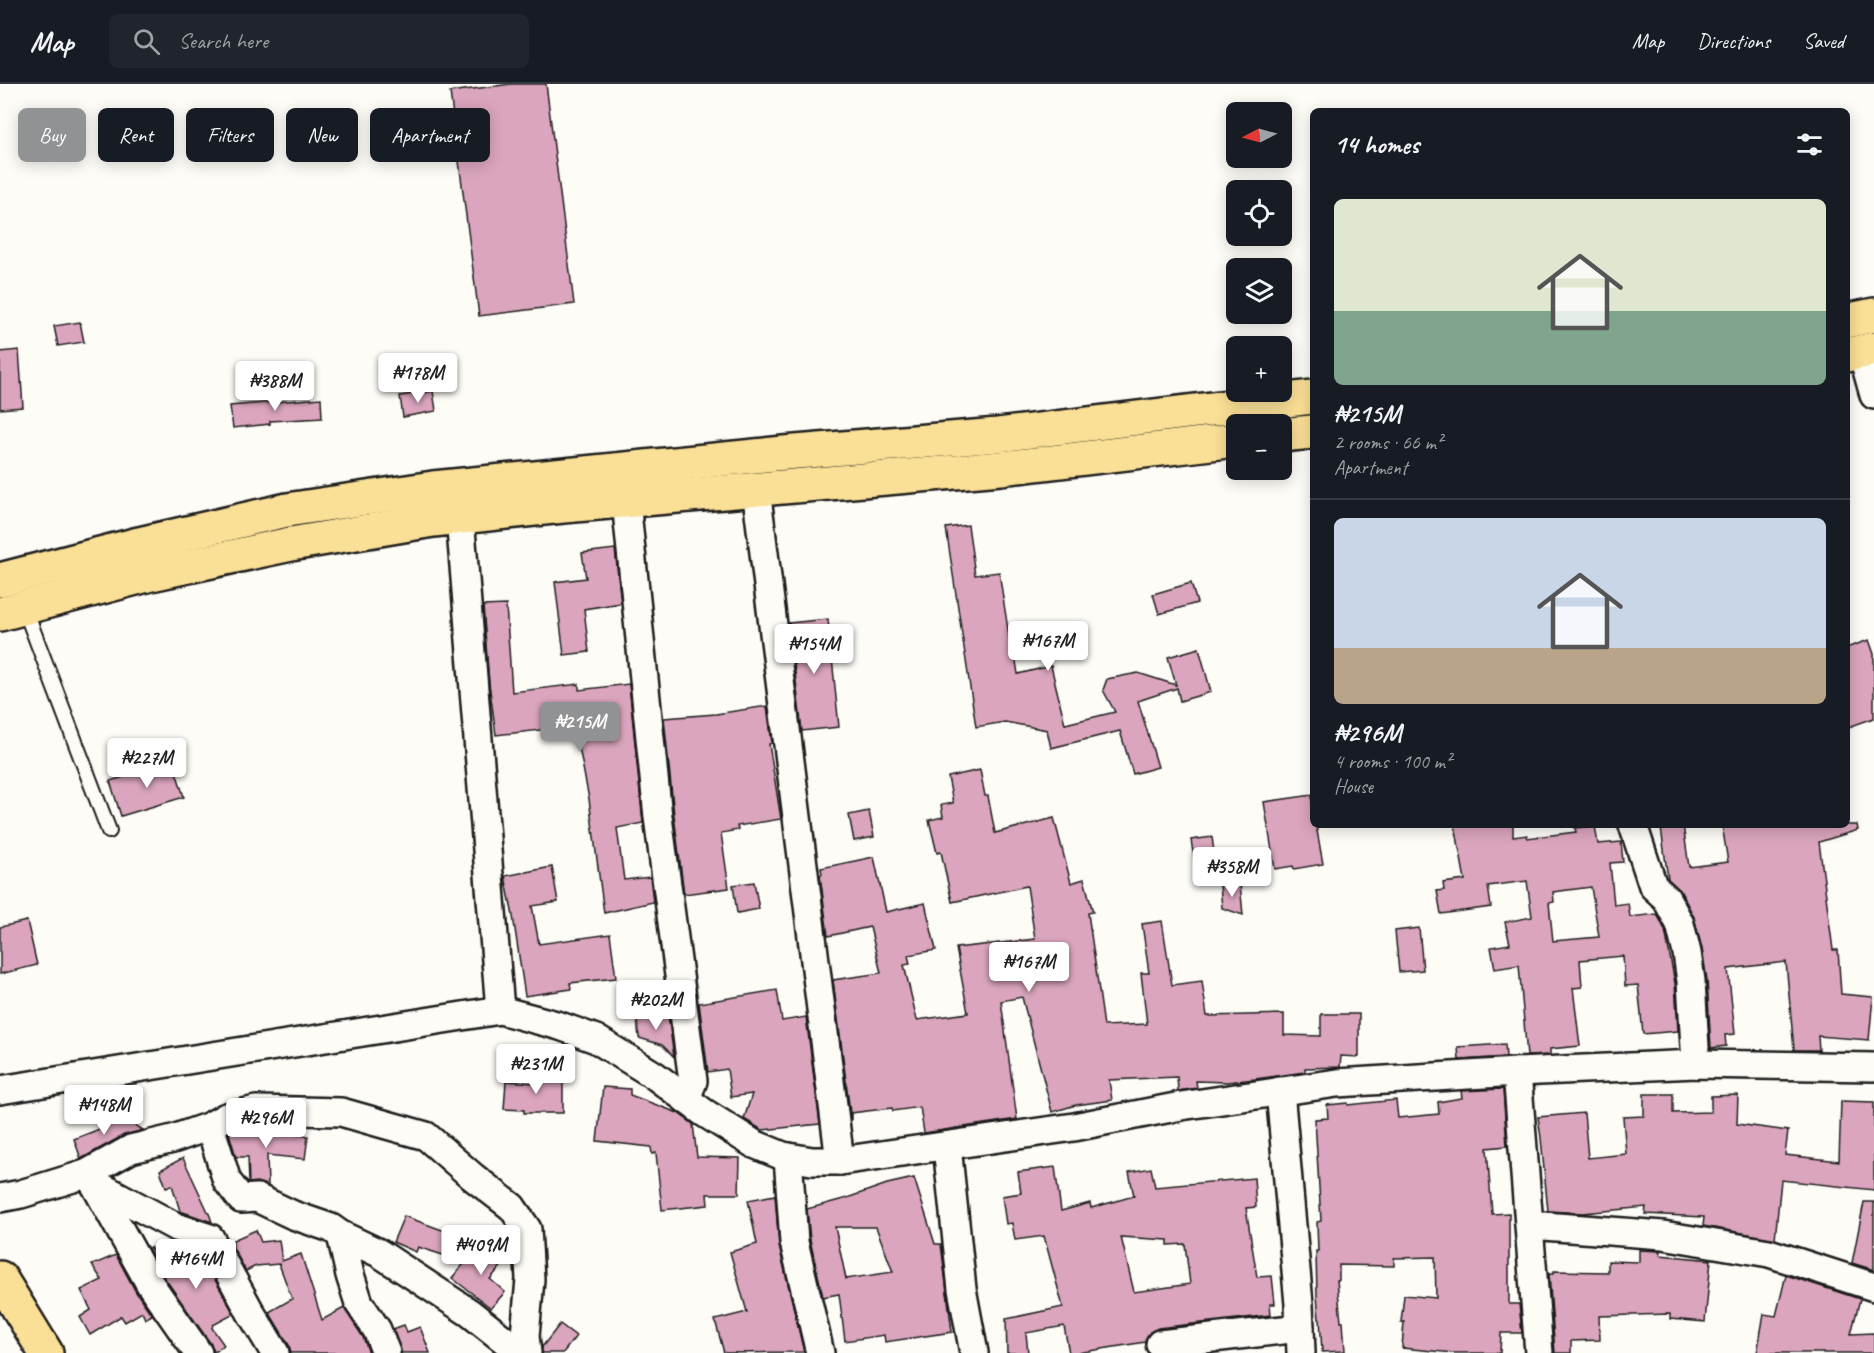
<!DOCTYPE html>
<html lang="en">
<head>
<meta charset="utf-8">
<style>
  body { margin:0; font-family:Caveat,sans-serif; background:#20242c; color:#f1f3f6; height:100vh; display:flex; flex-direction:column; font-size:22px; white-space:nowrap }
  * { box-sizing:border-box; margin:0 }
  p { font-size:20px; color:#9ea1a6 }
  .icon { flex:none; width:33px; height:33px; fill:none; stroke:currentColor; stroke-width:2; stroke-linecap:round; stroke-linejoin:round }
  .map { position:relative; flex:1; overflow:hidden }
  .side { position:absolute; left:1310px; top:24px; width:540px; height:720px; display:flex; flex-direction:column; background:#171b24; border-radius:9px; box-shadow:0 3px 15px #0003 }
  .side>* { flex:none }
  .guide { position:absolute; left:18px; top:24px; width:570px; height:54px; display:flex; gap:12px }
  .needle { width:39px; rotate:264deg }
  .tools { position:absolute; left:1226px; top:18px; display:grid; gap:12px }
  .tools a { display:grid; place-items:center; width:66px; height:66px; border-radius:9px; background:#171b24; box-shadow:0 3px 15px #0003; font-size:30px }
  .price { position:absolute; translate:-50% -51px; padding:0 14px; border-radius:6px; background:#fff; color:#222; font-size:20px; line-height:39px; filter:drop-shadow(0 2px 3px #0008) }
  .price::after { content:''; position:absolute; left:50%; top:36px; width:18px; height:14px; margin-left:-9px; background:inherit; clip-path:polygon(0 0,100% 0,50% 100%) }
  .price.active { background:#919294; color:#fff }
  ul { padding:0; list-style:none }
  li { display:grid; align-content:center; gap:12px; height:318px; padding:0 24px }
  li+li { border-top:2px solid #363941 }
  li span { display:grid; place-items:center; height:186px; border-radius:9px; color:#555 }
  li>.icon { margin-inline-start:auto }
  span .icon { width:108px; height:108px; fill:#fffc; stroke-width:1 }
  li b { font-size:26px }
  h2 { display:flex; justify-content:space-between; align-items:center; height:72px; padding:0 24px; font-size:26px }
  .tag { padding:0 21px; border-radius:9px; background:#171b24; box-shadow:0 3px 15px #0003; font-size:21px; line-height:54px }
  .tag.active { background:#919294; color:#fff }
  header { display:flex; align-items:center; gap:36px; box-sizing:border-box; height:84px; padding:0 30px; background:#171b24; border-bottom:2px solid #363941 }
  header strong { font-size:28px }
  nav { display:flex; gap:33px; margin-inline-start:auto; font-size:21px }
  .search { width:420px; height:54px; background:#20242c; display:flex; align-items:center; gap:15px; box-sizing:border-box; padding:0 21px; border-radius:9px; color:#9ea1a6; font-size:22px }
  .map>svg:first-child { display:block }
  .building { fill:#daa5bd; stroke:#1c1c1c; stroke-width:1.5; fill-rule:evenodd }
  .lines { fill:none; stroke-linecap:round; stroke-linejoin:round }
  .lane-casing { stroke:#1c1c1c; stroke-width:18 }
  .street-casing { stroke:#1c1c1c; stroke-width:32 }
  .primary-casing { stroke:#1c1c1c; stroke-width:38 }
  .highway-casing { stroke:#1c1c1c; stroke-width:38 }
  .lane { stroke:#fdfcf7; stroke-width:14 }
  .street { stroke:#fdfcf7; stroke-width:27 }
  .primary { stroke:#fadf96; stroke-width:33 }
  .highway { stroke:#fadf96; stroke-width:33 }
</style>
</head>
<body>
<header>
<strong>Map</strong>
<div class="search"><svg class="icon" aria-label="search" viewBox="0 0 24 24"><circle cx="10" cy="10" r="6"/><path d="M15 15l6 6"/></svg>Search here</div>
<nav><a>Map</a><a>Directions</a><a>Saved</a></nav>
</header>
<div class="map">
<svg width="1874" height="1269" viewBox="0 0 1874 1269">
  <rect width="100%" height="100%" fill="#fdfcf7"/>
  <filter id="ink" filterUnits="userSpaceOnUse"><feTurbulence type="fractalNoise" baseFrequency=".0167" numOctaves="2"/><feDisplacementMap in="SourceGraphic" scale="12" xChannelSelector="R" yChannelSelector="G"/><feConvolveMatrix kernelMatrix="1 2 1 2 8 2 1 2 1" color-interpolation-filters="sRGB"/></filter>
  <g filter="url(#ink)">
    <g class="building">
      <path d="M511,0h35l28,220 -95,12 -29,-224z"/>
      <path d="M80,238l4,20 -26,4 -4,-20z"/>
      <path d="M19,266l4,57 -23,2v-57z"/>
      <path d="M433,307l3,20 -33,6 -3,-21z"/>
      <path d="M321,314l1,20 -52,3v3l-37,4 -3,-22z"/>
      <path d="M968,441l7,50 24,-3 13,83h3l3,19 33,-8 14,58 50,-12 -12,-22 4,-11 31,-6 38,12 -8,-28 31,-9 12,44 -31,9 -3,-13 -39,13 20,66 -25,7 -13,-43 -69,17 -4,-18 -42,-8 -29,5 -30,-199z"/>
      <path d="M615,465l6,54 -37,6 5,43 -25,3 -9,-73 31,-4 -4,-25z"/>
      <path d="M1191,499l6,20 -38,11 -6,-20z"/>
      <path d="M506,521l6,87 67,-8v6l50,-6 14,139 -26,5 7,52 26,-3 3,25 -49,11 -15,-114 -14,-73 -79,9 -7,-52 -6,-77z"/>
      <path d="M828,535l11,108 -37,4 -13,-108z"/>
      <path d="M1869,556l5,14v64l-28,10v-80z"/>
      <path d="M767,622l5,37 -3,1 12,75 -44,7 1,4 -17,3 8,55 -45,6 -10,-79 -10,-97 52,-4z"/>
      <path d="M173,678l11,35 -63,19 -11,-35z"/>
      <path d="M980,686l5,26h3l7,37 59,-15 17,65 13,-4 9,33 -5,1 16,113 43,-2 -6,-51h8l-7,-49 20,-3 10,64 30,-4 5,35 77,-2v21l37,1v-22h38v43l-18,-1 -1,11 -35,1v4l-50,7 -28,3 -31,-1 1,7 -19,3 -1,-14 -68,3 3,20 -36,5 -24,7 -30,-115 -21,4 16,118 -93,14 -4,-26 -27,4 -1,-3 -41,5v7l-18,-140 48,-7 -11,-46 -42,9 -8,-61 2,-1 -1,-6 53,-11 12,55 39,-9 11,47 -28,5 2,9 -6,1 13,55 51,-7 -12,-65 79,-9 -8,-53 -75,16 -11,-50 -4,1 -8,-33 14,-3 -2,-12 12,-2 -5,-26z"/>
      <path d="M1312,711v30h4l7,39 -29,5 -1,-3 -18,3 -11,-67z"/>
      <path d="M869,727l5,26 -20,4 -5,-26z"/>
      <path d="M1455,741h58v12l14,-2v3l49,-6 -1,-4 20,-2 3,18 23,-2 2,20 -13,1 4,42 14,-2 2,14 27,-3 8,16 10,53 3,48 -35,3 -5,-49 -13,1 -2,-30 -43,4 2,27 -9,1 7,58 -30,3v6l-23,1 -8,-91 -24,4 -4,-22 19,-3 -5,-22 27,-5 -5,-36 -39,5 3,21 -50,7 -4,-23 7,-1 -1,-7 22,-3zM1591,803l8,50 -46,4 -4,-38 5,-1 -1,-10z"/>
      <path d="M1683,741l6,42 39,-5 -6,-37h135l1,5 -39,12 14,108h5l3,44 32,3 -4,43 -51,-4 1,14h-25l-8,-88 -58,7 7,65 -10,1 1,11 -15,2 -4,-68 -5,-31 -8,-32 -14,-27 -12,-11 -7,-51z"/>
      <path d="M1212,753l5,38 -20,3 -6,-38z"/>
      <path d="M552,783l6,35 -26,4 7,38 71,-10 6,44 -46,5 1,6 -46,7 -12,-80 -8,-40z"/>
      <path d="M754,798l5,27 -22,4 -4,-28z"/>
      <path d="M1240,800l3,31 -21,-7 -2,-23z"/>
      <path d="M27,837l10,44 -37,9v-47z"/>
      <path d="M1419,844l4,42 -24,2 -4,-41z"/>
      <path d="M777,906l5,31 24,-4 14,107 -58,6 -18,-11 8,-25 -21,3 -4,-28 -19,3 -9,-69z"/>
      <path d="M668,931l6,42 -12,-12 -23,-7 -2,-19z"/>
      <path d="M1505,960l1,13 -47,3 -1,-13z"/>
      <path d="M535,991h28v38h-39v-3l-20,-1 2,-28 29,2z"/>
      <path d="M603,1003l27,2v6l48,18 15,11 4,33 43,1 -1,36h-32l1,11 -46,5 -6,-57 -4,1 -1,-7 -54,-6z"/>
      <path d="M1503,1005l4,57 -20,2 5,66 17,-1v91h10l3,29h-21l-1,20h-46l-52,-5 2,-26h-3l3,-27 32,3 -1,-41 -41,1v8l-55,-1v15h-2l4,42h2l2,29 -23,1 -2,-33h-1l-2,-23 -1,-45h2l-1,-29 4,-1 -6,-102 13,-1 -1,-13 21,-2v2l48,-5 2,18 41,-4 -1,-12 24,-4 -1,-7z"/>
      <path d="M1644,1010h29v19l38,-1v-16l27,-1 -1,29 51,7 -3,24 54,6 2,-60 33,1v88l-93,-10 -6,59 -72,-13 1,-9 -59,-3 1,-7 -63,6 -35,-2 -7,-73 -3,-21 46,-4 4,45 38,-4 -3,-37 21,-1z"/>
      <path d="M122,1033l21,13 -19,5 -43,24 -7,-20 36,-14 -1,-5z"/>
      <path d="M258,1042h8v5l42,5 -3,23 -38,-4 1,31 -11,-4 -8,1 -1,-26h-12l-7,-24z"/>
      <path d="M183,1074l27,58 2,6 -32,-11 -8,-26 -6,2 -6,-17z"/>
      <path d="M1055,1083l6,44 29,-8 1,5 43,-12 -5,-24 22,-4 4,19 99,-9 2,29 -10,1 11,69 15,-1 3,28h-5l1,11 -113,13 -8,4 -5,10 -68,11h-8l-5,-27 -38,7 2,20h-21l-1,-34 57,-12 -19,-71 -29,4 -3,-17 -6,1 -4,-28 19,-3 -3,-21zM1121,1153l47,3v5l17,-1 5,40 -56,8z"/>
      <path d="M914,1094l21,66h6l11,88 -67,10 -1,-7 -39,6 -6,-47 -16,3 -13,-57 -3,-31 40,-11 40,-14zM835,1143h41l17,45 -47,7z"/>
      <path d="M775,1111l4,51 25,106 -80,1 -9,-33 32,-8 -17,-60 27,-8 -9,-44z"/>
      <path d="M1864,1118h10v68l-22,-7z"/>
      <path d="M404,1132l49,18 -7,22 -28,-9 -2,5 -23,-10z"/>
      <path d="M256,1146l5,12 18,-2 3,21 19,-7 21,66 22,-12 19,29 6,16h-78l-2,-8 -20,-33 23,-13 -13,-35 -23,2 -10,5 -13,-23v-8z"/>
      <path d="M481,1159l23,20 -14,16 15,13 -14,16 -39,-30z"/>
      <path d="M182,1162l17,5 35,63 -21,11 -1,3 12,17 -10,7 -3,-8 -48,-68 -15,-28 2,-1 8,14z"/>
      <path d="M1639,1166l21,1v4l51,5 -6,62 -35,-3v-5l-71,2 1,24 -29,1v12h-16l-6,-79h5v-3l54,1v-11l31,1z"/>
      <path d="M116,1171l20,37 16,23 -7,4 -3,-7 -17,10 -4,-6 -31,19 -10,-18 11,-7 -10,-20 21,-10 -10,-15z"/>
      <path d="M1786,1191l74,24 -9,35 23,-1v20h-117l7,-39 12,2z"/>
      <path d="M560,1240l16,12 -13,17h-21v-6z"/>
      <path d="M404,1241l3,7 13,-5 10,26h-29l-8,-24z"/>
    </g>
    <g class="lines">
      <g class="lane-casing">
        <path id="lane" d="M24,523l85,224"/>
      </g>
      <g class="street-casing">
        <g id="street">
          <path d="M1862,268l12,43"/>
          <path d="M756,405l84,672"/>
          <path d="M626,417l32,316 35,264 -7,18"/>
          <path d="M460,433l40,493"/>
          <path d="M1633,741l20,61 13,12 14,26 7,29 4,28 5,83"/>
          <path d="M1517,988l22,281"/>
          <path d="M0,1006l500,-80 60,16 36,13 58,36 49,37 51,32 29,12 29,5h28l234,-34 107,-21 156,-23 180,-11 179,-8 178,3"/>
          <path d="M1280,1007l19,213 2,49"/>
          <path d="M210,1042l17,55 14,18 16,-1 36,17 38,13 10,7 38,18 91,60 51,40"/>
          <path d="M947,1062l15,143 12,64"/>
          <path d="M788,1073l6,85 26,111"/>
          <path d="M86,1090l8,9 82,44 34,11 41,75 24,40"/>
          <path d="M94,1099l56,101 48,69"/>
          <path d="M0,1114l21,-4 65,-20 45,-25 42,-10 37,-13 16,-9 30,-7 85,2 85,24 47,41 39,30 15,22 3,50 -5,57 2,17"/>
          <path d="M1530,1141l133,10 106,18 105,34"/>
          <path d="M341,1151l9,40 9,28 18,27 9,23"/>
          <path d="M1160,1260l140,-16"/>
        </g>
      </g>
      <g class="primary-casing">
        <g id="primary">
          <path d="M1846,237l28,-6"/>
          <path d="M1846,271l28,-6"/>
          <path d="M1281,351l31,-3"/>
          <path d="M0,496l139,-36 148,-34 146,-22 351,-35 214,-18 314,-38"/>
          <path d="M0,530l151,-40 140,-30 142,-24 130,-14 438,-38 235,-28"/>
        </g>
      </g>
      <g class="highway-casing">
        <path id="highway" d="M0,1194l46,75"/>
      </g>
      <use href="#lane" class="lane"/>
      <use href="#street" class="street"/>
      <use href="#primary" class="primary"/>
      <use href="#highway" class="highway"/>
    </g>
  </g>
</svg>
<div class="tools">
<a><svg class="needle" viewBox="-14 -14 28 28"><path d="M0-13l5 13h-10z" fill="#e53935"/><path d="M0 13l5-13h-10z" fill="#9ea1a6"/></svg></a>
<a><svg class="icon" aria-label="locate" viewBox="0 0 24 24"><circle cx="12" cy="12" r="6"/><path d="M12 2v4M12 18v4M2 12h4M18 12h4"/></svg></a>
<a><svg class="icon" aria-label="layers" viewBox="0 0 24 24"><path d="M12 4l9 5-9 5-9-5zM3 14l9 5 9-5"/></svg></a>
<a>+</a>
<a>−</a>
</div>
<b class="price" style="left:418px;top:320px">₦178M</b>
<b class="price" style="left:275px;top:328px">₦388M</b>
<b class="price" style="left:1048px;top:588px">₦167M</b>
<b class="price" style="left:814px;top:591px">₦154M</b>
<b class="price active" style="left:580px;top:669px">₦215M</b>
<b class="price" style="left:147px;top:705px">₦227M</b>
<b class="price" style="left:1232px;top:814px">₦358M</b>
<b class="price" style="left:1029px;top:909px">₦167M</b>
<b class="price" style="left:656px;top:947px">₦202M</b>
<b class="price" style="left:536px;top:1011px">₦231M</b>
<b class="price" style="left:104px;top:1052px">₦148M</b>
<b class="price" style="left:266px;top:1065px">₦296M</b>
<b class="price" style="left:481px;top:1192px">₦409M</b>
<b class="price" style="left:196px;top:1206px">₦164M</b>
<div class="guide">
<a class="tag active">Buy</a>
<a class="tag">Rent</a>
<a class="tag">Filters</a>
<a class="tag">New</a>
<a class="tag">Apartment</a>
</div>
<section class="side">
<h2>14 homes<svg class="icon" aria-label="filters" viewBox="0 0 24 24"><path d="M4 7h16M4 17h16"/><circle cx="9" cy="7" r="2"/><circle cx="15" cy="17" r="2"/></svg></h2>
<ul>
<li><span style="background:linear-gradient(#dfe7d0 60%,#7fa58c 0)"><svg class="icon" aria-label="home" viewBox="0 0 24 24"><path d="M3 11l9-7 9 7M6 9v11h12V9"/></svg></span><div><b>₦215M</b><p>2 rooms · 66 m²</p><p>Apartment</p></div></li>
<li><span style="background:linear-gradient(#c9d6e8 70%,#b9a48a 0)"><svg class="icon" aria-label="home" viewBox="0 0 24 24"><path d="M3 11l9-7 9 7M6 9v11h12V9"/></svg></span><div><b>₦296M</b><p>4 rooms · 100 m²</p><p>House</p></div></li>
</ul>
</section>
</div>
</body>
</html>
